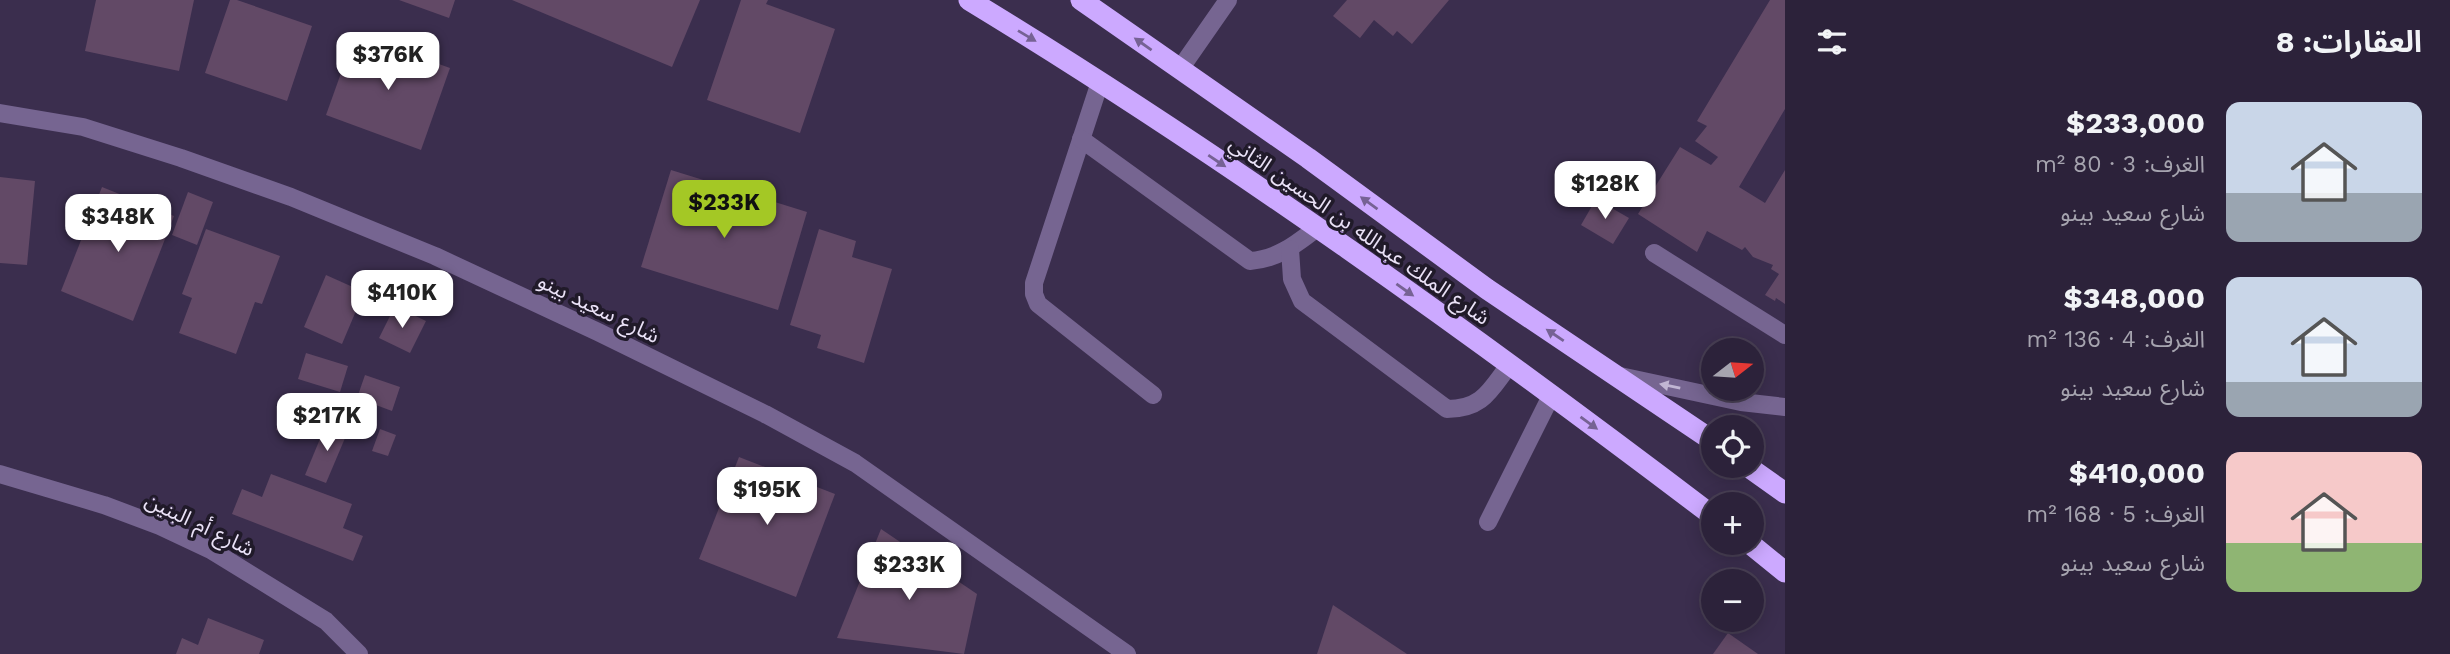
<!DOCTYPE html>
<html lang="ar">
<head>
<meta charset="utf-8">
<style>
  body { margin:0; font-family:"Work Sans","Noto Sans Arabic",sans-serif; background:#342a42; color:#f1f3f6; direction:rtl; height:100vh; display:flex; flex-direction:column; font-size:26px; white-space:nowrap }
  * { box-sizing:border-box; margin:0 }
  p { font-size:23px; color:#a6a4af }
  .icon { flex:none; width:38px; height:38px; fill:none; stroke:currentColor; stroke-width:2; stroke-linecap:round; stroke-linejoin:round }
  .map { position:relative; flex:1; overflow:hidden; direction:ltr }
  .sheet { display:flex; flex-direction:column; background:#2c223a; width:665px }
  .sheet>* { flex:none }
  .needle { width:46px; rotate:73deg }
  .buttons { position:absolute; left:1701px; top:338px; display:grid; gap:14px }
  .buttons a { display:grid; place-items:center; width:63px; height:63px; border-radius:50%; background:#2c223a; box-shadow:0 4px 18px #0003,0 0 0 2px #483f54; font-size:35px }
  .price { position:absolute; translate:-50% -60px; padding:0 16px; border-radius:14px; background:#fff; color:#222; font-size:23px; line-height:46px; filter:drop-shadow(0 2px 4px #0008) }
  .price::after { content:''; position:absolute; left:50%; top:42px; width:21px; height:16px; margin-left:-10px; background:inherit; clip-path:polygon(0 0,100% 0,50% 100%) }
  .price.selected { background:#a4c825; color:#111 }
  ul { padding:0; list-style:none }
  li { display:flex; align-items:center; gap:21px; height:175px; padding:0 28px }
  li span { display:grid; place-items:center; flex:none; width:196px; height:140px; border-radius:14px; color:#555 }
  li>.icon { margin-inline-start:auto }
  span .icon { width:84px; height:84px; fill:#fffc; stroke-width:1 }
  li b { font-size:30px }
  h2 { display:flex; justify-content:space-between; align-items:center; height:84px; padding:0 28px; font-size:30px }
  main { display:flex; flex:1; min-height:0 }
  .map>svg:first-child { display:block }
  .building { fill:#624966 }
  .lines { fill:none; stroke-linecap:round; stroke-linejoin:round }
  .minor { stroke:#766591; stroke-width:18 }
  .highway { stroke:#cca9ff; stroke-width:21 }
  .oneway { fill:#766294 }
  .oneway2 { fill:#c1b6d3 }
  .labels { text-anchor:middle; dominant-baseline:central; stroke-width:7; stroke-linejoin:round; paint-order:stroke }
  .street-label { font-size:21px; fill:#eae2f7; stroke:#201a29 }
</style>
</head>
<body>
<main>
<section class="sheet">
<h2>العقارات: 8<svg class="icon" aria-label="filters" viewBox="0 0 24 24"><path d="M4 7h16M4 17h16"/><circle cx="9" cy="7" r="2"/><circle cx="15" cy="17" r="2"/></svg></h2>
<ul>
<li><span style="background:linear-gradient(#c9d6e8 65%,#9aa5b1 0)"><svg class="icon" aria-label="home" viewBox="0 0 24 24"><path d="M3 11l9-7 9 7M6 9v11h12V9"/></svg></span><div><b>$233,000</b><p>الغرف: 3 · 80 m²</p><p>شارع سعيد بينو</p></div></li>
<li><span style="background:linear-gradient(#c9d6e8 75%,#9aa5b1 0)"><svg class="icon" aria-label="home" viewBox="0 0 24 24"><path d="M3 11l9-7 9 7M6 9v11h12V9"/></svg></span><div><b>$348,000</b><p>الغرف: 4 · 136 m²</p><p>شارع سعيد بينو</p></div></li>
<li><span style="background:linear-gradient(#f6c9c9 65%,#8fb573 0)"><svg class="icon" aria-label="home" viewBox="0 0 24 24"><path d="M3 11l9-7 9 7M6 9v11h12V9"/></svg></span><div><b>$410,000</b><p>الغرف: 5 · 168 m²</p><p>شارع سعيد بينو</p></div></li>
</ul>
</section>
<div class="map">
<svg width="1785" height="654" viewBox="0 0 1785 654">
  <rect width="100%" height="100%" fill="#3b2e4e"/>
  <g class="building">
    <path d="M96,0h98l-15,71 -94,-20z"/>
    <path d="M230,0h7l75,26 -25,75 -82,-28z"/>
    <path d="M399,0h56l-6,18z"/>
    <path d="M512,0h188l-28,67z"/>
    <path d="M741,0h27l-2,4 69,25 -35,104 -93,-33z"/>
    <path d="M1347,0h102l-37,44 -15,-13 -4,5 -19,-16 -14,18 -27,-22z"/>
    <path d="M1770,0h15v109l-46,78 26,16 20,-33v134l-9,-6 -1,3 -10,-6 14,-21 -8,-5 2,-4 -20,-8 -8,-10 -3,3 -35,-19 -10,21 -59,-38 42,-67 31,18 7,-8 -23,-16 12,-15 -10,-5z"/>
    <path d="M355,34l95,34 -29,82 -95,-35z"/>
    <path d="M671,170l136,42 -29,98 -137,-43z"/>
    <path d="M0,177l35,4 -8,84 -27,-2z"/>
    <path d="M102,187l72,29 -41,105 -72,-30z"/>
    <path d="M188,192l25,10 -16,43 -25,-10z"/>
    <path d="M1596,199l33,19 -16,26 -32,-19z"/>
    <path d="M206,229l74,27 -18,48 -7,-2 -19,52 -57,-21 13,-35 -10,-4z"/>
    <path d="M819,229l37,12 -4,16 40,12 -28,94 -47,-15 4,-13 -31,-10z"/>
    <path d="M326,275l38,17 -22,52 -38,-17z"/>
    <path d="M395,306l31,15 -16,32 -31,-15z"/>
    <path d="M306,353l42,13 -8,26 -42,-13z"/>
    <path d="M365,375l35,12 -8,24 -35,-13z"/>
    <path d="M287,393l21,7 -11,37 -21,-7z"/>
    <path d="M327,422l21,9 -22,52 -21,-8z"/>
    <path d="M380,429l16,6 -8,21 -16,-5z"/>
    <path d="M739,457l96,37 -39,103 -97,-38z"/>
    <path d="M271,474l81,30 -9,24 20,8 -10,25 -121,-47 10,-25 20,8z"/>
    <path d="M881,529l96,65 -13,60 -127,-16z"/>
    <path d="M1333,605l74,49h-90z"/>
    <path d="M208,618l56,22 -5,14h-83l6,-16 16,7z"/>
    <path d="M1728,633l30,21h-45z"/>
  </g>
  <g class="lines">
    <g class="minor">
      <path d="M1180,69l48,-69"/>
      <path d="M1100,82l-66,201v11l4,10 115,91"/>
      <path d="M0,113l83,14 98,31 110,39 144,59 163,76 167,82 90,49 272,191"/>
      <path d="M1081,139l169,122c28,-2 46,-17 67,-33"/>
      <path d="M1290,249l2,30 10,22 145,108c36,0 43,-19 63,-45"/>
      <path d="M1654,253l131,82"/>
      <path d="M1620,376l121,26 44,5"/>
      <path d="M0,474l104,31 56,21 51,24 115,71 33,33"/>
      <path d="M1488,522l63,-126"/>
    </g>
    <g class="highway">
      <path d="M969,0c258,157 504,334 744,516"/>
      <path d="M1081,0l227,158 179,131 226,152"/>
      <path d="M1747,466l38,27"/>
      <path d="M1748,542l37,30"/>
    </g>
  </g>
  <defs><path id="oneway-solid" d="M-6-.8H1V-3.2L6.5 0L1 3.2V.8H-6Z" transform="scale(1.75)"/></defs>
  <g class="oneway">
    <use href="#oneway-solid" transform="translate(1027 36) rotate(31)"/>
    <use href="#oneway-solid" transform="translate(1143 44) rotate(-145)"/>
    <use href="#oneway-solid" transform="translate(1217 161) rotate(34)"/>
    <use href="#oneway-solid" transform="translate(1369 203) rotate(-144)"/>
    <use href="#oneway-solid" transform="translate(1405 290) rotate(35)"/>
    <use href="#oneway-solid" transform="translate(1555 335) rotate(-146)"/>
    <use href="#oneway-solid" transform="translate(1589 423) rotate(36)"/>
  </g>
  <use class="oneway2" href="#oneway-solid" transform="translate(1670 386) rotate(-168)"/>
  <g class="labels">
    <g class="street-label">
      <text transform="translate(1360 230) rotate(35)">شارع الملك عبدالله بن الحسين الثاني</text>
      <text transform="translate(599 308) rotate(26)">شارع سعيد بينو</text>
      <text transform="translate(200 524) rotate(26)">شارع أم البنين</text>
    </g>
  </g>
</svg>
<div class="buttons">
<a><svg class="needle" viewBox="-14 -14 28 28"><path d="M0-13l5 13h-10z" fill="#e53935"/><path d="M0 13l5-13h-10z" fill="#a6a4af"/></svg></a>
<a><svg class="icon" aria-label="locate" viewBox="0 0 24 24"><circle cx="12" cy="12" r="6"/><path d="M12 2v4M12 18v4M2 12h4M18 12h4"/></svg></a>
<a>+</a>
<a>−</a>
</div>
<b class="price" style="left:388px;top:92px">$376K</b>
<b class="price" style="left:1605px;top:221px">$128K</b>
<b class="price selected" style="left:724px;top:240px">$233K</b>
<b class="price" style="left:118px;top:254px">$348K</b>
<b class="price" style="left:402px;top:330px">$410K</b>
<b class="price" style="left:327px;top:453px">$217K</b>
<b class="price" style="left:767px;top:527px">$195K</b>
<b class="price" style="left:909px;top:602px">$233K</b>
</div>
</main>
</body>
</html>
